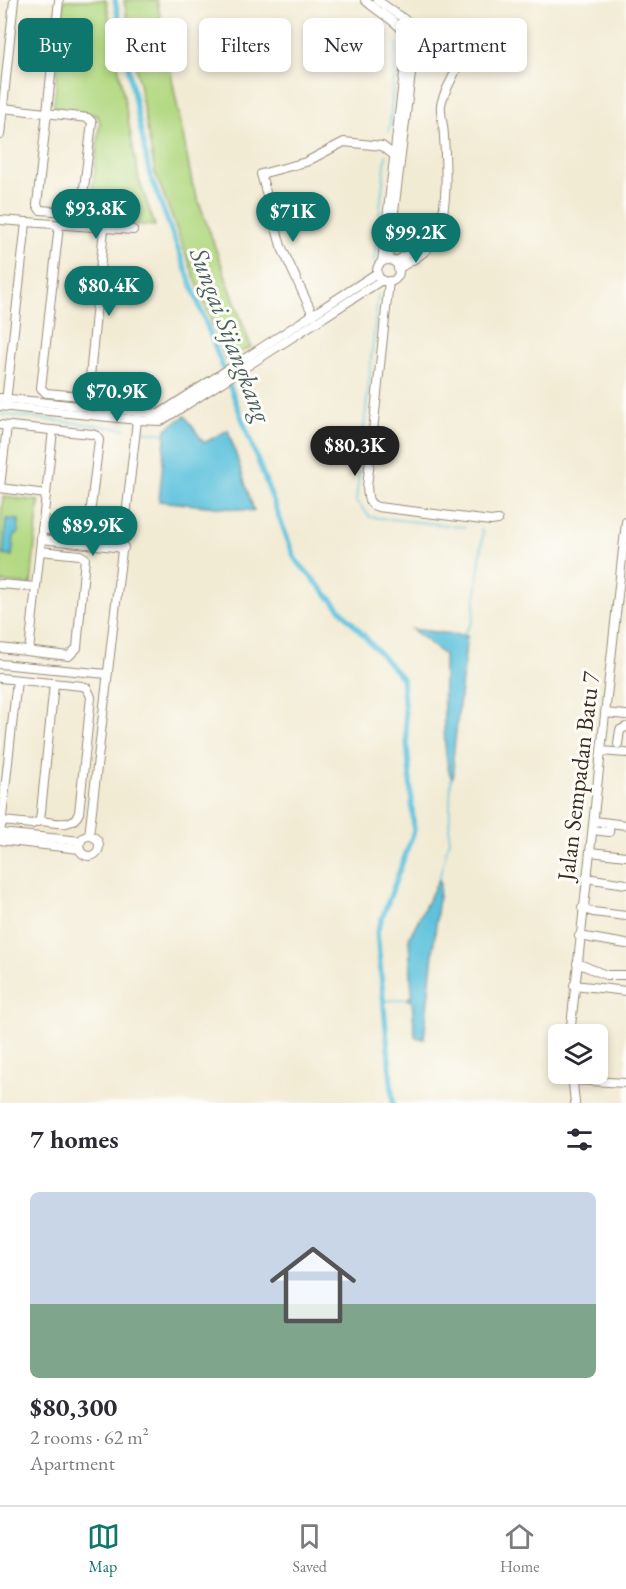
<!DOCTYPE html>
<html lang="en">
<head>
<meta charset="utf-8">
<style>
  body { margin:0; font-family:"EB Garamond",serif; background:#f2f2f3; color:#2b2b33; height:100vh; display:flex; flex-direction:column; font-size:22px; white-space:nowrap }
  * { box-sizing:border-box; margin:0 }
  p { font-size:20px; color:#7c7c81 }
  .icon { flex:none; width:33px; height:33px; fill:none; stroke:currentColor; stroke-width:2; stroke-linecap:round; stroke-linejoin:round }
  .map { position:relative; height:1103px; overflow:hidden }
  .drawer { display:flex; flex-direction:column; background:#fff; flex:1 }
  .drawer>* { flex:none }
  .hud { position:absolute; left:18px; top:18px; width:591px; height:54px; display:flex; gap:12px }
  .tools { position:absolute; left:548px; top:1024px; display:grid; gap:12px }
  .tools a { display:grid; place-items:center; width:60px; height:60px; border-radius:9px; background:#fff; box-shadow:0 3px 9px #0003; font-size:30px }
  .price { position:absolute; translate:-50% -51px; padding:0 14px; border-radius:21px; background:#0f766e; color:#fff; font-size:20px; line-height:39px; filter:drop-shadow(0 2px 3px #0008) }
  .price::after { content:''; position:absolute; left:50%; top:36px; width:18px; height:14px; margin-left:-9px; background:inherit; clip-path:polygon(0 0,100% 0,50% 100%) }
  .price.current { background:#222; color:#fff }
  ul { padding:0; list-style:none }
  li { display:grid; align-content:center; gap:12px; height:318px; padding:0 30px }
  li span { display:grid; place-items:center; height:186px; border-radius:9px; color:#555 }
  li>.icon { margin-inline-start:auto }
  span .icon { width:108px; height:108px; fill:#fffc; stroke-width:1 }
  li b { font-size:26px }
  h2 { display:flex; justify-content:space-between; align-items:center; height:72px; padding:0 30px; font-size:26px }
  .pill { padding:0 21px; border-radius:9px; background:#fff; box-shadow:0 3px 9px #0003; font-size:21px; line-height:54px }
  .pill.current { background:#0f766e; color:#fff }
  .menu { display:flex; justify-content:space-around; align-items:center; height:84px; border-top:2px solid #e1e1e2; background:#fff; font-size:16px; color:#7c7c81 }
  .menu a { display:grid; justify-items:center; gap:3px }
  .menu .current { color:#0f766e }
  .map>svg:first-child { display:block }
  .green { fill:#b4d983; stroke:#788250; stroke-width:1.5 }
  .water { fill:#5fc2dd; stroke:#4d767e; stroke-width:1.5 }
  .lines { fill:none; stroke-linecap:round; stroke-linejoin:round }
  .stream { stroke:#5fc2dd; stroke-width:1.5 }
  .canal { stroke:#5fc2dd; stroke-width:5 }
  .minor-casing { stroke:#968a79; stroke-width:10 }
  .minor { stroke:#fff; stroke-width:8 }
  .labels { text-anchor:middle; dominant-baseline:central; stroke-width:6; stroke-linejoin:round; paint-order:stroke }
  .street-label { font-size:24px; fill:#3b2a1e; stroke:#fdfcf7 }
  .water-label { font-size:26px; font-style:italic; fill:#485f61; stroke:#fdfcf7 }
</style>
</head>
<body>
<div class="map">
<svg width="626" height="1103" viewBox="0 0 626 1103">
  <rect width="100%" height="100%" fill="#fdfcf7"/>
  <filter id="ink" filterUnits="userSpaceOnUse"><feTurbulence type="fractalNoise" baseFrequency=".0167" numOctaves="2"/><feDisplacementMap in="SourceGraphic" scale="12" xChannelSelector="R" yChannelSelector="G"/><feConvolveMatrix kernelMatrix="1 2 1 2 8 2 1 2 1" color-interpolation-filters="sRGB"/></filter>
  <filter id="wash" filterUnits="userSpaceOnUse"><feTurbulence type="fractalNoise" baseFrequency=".008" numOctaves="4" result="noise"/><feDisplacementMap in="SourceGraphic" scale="24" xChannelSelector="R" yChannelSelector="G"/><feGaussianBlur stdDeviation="1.35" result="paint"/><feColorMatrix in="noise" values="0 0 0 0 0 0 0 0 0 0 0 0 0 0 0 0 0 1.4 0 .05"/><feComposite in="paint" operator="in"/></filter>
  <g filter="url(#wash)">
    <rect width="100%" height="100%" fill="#f2ebd4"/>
    <g class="green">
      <path d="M64,0h42l33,180 16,46 -66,-5 11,-99 -3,-7 -40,-5 -3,-5z"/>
      <path d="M124,0h33l35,183 59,164 -25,13 -71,-188z"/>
      <path d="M3,497l36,4 -8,84 -31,-3v-54z"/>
    </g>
    <g class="water">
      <path d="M185,416l19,27 24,-13 26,81 -95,-10 7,-72z"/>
      <path d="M6,519l13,1 -1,14 -4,1 -2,21 -9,-1z"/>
      <path d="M412,629l55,7 -14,122 1,16 -2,4c-11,-15 -8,-99 -8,-123z"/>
      <path d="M439,879l1,6 -16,154 -9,-2 -3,-36 -5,-2 5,-4 -3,-57z"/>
    </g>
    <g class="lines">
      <g class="stream">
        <path d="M389,132l8,-89"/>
        <path d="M374,261l12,-106"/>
        <path d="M0,414l126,15"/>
        <path d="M141,431l26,3"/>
        <path d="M363,437l15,-142"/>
        <path d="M362,449l-6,52 14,16 95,10"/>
        <path d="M463,635l10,-14 10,-89 -2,-3"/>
        <path d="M439,879l10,-39 2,-63"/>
        <path d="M383,1001l24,-2"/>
      </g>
      <path class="canal" d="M115,0l34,172 146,387 107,119 12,153 -37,101 16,171"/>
    </g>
  </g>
  <g filter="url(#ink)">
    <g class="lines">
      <g class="minor-casing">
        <g id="minor">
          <path d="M365,0c12,12 36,23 43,38l-26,224"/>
          <path d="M377,0l34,24 5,9 -28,227"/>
          <path d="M3,108l85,10 4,4 -11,91 -41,-3 -3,-5c7,-68 15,-137 22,-205"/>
          <path d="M0,135l14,-135"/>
          <path d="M0,220l133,10"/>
          <path d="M59,225l-18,163 5,5 35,3h4l4,-8 15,-160"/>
          <circle cx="388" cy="271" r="11"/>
          <path d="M395,262l22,-14 13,-3"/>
          <path d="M398,269c9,-6 20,-11 27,-18 26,-24 21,-82 19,-114 0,-11 -4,-22 -3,-32 2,-17 27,-45 17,-59 -7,-12 -42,-16 -55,-17"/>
          <path d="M389,281l-22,206c1,10 0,17 11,20l113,14 7,-1"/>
          <path d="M313,315l-32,-69 -20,-72 45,-12 38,-20 38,4 13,10"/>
          <path d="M0,398l159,16 218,-141"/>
          <path d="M6,402l20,-179"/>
          <path d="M0,406l138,14 23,1 221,-141"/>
          <path d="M0,425l92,9 5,2 2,4 -11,92 -6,2 -40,-5"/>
          <path d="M0,487l7,-61"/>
          <path d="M0,488l46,6"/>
          <path d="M41,539l83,9"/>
          <path d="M0,584l36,3"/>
          <path d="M0,648l69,8 8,-8 8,-90 -5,-3 -40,-4"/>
          <path d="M29,651l24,-221"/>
          <path d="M0,664l107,10"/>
          <path d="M0,678l82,8 5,2 4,9 -12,116c-7,16 -25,9 -39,8"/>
          <path d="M605,713l21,2"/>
          <path d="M618,744l2,-14 6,-3"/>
          <path d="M601,751l25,2"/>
          <path d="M2,821l30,3 8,-3 14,-137"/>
          <path d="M594,821l32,4"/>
          <path d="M593,830l16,2 1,-9"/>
          <path d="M0,833l81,8"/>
          <path d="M0,835l17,-155"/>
          <path d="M89,836l49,-424"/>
          <circle cx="89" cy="846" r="10"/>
          <path d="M0,840l80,9"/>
          <path d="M590,852l36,4"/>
          <path d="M586,878l40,6"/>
          <path d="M582,908l11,4 33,4"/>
          <path d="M579,936l47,8"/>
          <path d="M577,963l29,12h20"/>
          <path d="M574,985l52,6"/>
          <path d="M570,1035l56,-513"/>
          <path d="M572,1074l3,29"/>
          <path d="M572,1080l54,3"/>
        </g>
      </g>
      <use href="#minor" class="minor"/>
    </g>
  </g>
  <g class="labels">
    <g class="street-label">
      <text transform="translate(578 776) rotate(-83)">Jalan Sempadan Batu 7</text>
    </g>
    <g class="water-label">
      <text transform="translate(231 335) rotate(69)">Sungai Sijangkang</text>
    </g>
  </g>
</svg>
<div class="tools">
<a><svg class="icon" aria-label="layers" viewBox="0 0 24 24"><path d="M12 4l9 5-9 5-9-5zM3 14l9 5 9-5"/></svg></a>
</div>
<b class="price" style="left:96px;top:240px">$93.8K</b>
<b class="price" style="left:293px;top:243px">$71K</b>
<b class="price" style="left:416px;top:264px">$99.2K</b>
<b class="price" style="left:109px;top:317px">$80.4K</b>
<b class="price" style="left:117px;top:423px">$70.9K</b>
<b class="price current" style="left:355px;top:477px">$80.3K</b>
<b class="price" style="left:93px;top:557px">$89.9K</b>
<div class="hud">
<a class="pill current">Buy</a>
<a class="pill">Rent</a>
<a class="pill">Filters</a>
<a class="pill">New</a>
<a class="pill">Apartment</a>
</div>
</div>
<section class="drawer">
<h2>7 homes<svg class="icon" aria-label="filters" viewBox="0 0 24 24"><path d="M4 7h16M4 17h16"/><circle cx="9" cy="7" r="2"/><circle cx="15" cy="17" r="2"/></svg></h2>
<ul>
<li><span style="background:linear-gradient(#c9d6e8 60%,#7fa58c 0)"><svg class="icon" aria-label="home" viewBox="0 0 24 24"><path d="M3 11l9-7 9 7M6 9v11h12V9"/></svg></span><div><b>$80,300</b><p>2 rooms · 62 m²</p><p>Apartment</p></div></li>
</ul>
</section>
<nav class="menu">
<a class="current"><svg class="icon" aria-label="map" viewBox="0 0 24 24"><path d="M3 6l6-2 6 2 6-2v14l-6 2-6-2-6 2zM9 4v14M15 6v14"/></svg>Map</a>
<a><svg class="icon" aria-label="saved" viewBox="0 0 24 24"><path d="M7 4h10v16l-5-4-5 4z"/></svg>Saved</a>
<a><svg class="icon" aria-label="home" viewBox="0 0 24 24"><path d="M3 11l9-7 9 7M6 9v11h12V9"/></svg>Home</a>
</nav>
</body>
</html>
